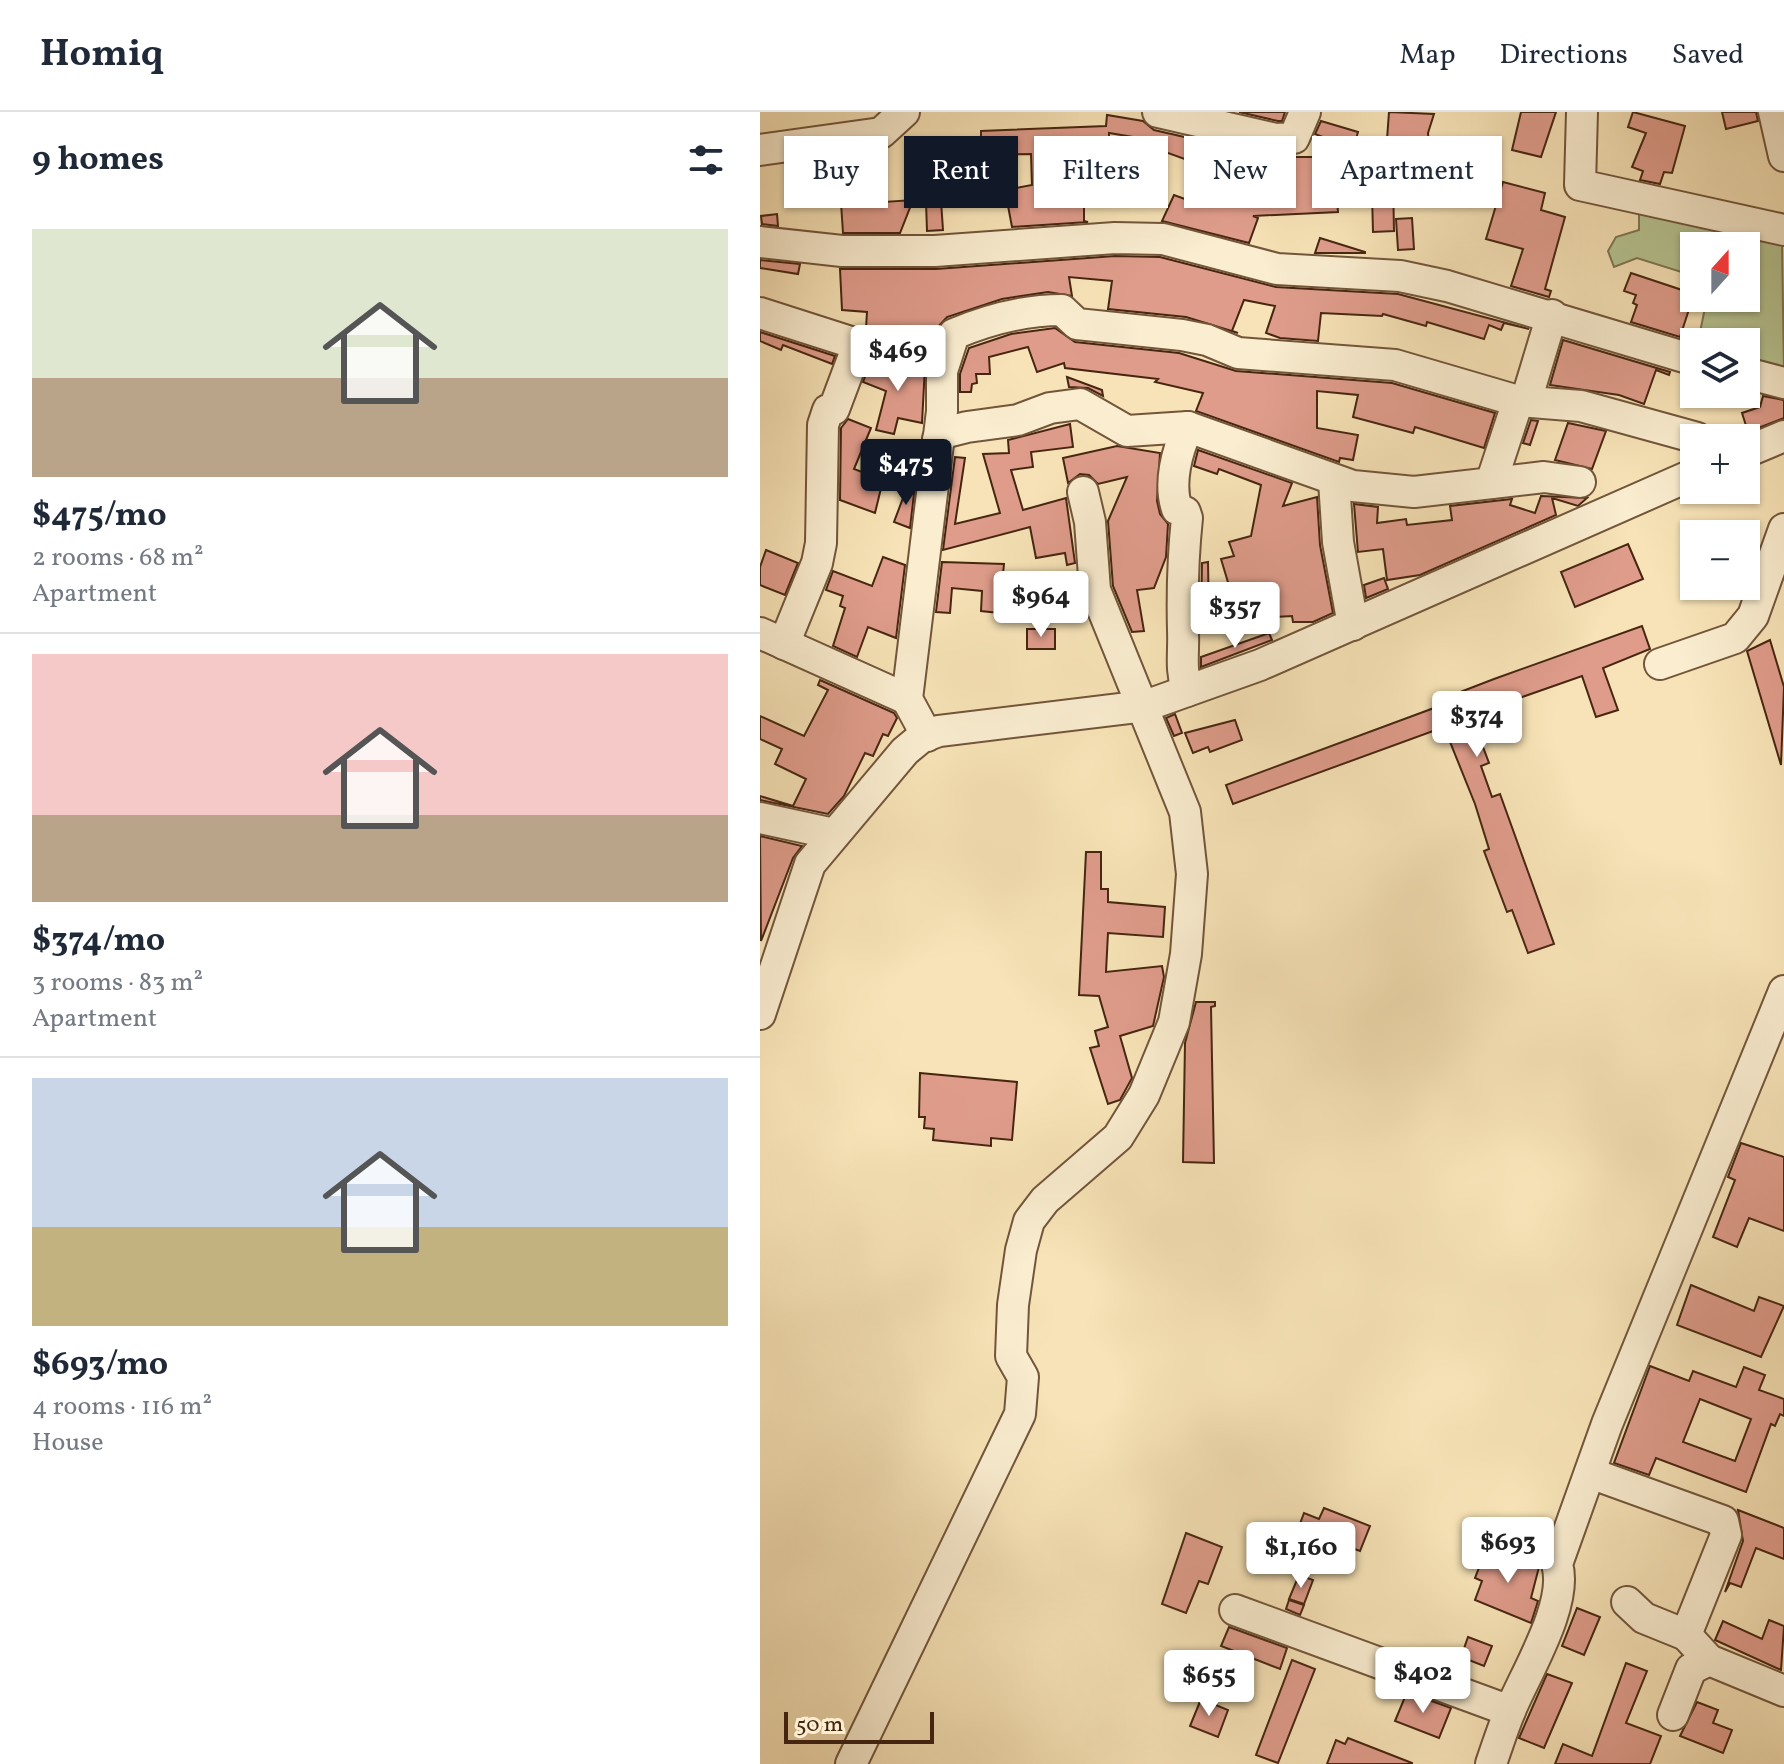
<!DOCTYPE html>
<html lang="en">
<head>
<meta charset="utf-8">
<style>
  body { margin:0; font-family:Vollkorn,serif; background:#f2f2f3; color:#1f2937; height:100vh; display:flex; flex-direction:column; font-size:30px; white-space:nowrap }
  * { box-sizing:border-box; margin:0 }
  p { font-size:26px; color:#747a83 }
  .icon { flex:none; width:44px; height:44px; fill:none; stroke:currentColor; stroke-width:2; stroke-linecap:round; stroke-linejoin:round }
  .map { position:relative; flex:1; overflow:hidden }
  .panel { display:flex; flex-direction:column; background:#fff; width:760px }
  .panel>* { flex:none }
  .guide { position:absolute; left:24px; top:24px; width:760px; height:72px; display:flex; gap:16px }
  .needle { width:52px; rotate:21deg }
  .buttons { position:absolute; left:920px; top:120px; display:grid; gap:16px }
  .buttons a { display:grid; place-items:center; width:80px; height:80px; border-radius:0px; background:#fff; box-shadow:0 2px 6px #0004; font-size:40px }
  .scale { position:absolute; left:24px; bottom:20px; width:150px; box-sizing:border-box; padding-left:8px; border:4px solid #462611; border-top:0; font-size:22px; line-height:28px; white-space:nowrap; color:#462611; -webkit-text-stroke:6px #faedd0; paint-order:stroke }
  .price { position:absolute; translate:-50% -68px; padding:0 18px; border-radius:8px; background:#fff; color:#222; font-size:26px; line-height:52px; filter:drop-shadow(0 2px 4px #0008) }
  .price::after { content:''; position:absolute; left:50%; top:48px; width:24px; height:18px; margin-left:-12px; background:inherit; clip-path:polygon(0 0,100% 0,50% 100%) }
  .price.active { background:#111827; color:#fff }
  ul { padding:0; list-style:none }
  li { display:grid; align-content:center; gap:16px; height:424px; padding:0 32px }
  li+li { border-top:2px solid #e0e1e3 }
  li span { display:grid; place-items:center; height:248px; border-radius:0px; color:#555 }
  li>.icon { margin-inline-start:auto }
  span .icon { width:144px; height:144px; fill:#fffc; stroke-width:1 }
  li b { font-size:34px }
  h2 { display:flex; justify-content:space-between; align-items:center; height:96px; padding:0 32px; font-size:34px }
  .pill { padding:0 28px; border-radius:0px; background:#fff; box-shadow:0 2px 6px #0004; font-size:28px; line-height:72px }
  .pill.active { background:#111827; color:#fff }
  header { display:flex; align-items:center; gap:48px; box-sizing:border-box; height:112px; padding:0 40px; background:#fff; border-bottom:2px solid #e0e1e3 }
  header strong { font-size:38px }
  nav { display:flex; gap:44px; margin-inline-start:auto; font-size:28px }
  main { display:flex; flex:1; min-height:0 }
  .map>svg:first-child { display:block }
  .green { fill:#b7c593; stroke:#7e7652; stroke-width:2 }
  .building { fill:#df9c8b; stroke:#462611; stroke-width:2; fill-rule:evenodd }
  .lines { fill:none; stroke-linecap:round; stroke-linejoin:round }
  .minor-casing { stroke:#72553a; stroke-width:34 }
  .minor { stroke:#faedd0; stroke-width:30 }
</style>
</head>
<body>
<header>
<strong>Homiq</strong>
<nav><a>Map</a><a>Directions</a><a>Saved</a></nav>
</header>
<main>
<section class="panel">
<h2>9 homes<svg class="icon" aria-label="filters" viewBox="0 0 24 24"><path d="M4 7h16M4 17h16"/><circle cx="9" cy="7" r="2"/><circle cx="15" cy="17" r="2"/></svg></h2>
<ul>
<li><span style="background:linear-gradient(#dfe7d0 60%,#b9a48a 0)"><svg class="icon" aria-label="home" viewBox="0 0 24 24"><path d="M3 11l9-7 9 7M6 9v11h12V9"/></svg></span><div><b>$475/mo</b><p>2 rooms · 68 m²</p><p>Apartment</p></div></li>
<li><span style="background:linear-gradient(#f6c9c9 65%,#b9a48a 0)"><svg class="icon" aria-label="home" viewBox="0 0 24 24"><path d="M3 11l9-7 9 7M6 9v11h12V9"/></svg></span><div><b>$374/mo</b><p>3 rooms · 83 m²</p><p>Apartment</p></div></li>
<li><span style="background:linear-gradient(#c9d6e8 60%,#c2b280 0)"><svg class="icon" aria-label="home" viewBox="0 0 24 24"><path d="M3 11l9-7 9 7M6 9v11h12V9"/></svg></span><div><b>$693/mo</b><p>4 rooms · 116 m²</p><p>House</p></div></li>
</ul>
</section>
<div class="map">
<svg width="1024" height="1652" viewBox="0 0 1024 1652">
  <rect width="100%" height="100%" fill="#f7e3b7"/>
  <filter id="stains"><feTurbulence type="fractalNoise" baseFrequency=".0025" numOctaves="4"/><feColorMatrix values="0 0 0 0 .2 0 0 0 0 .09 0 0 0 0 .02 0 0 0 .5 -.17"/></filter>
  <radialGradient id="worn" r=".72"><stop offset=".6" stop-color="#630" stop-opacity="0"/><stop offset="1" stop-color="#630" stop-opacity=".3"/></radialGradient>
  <path class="green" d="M879,94l143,35 2,131 -38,-8v-22h-48l9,-44h39v-52h-52v30l-57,-18 -23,9 -6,-16 8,-14 23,-7z"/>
  <g class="building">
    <path d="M479,0h46l-3,9h-4z"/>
    <path d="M629,0l45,2 -6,19 4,41 -39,6 1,51 -21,1 -2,-76 -9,26 -26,3 2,27 -85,4 5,2 -9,25 -87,-22 12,-26 19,7 14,-35 -53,-19 3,-7 -48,-8v31l38,16h-63v41l4,1 -76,5 -7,-37 27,-5 -1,-31 -50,1v-24l125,-5 1,-11 36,6 11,9 118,27h79l35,-4z"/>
    <path d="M761,0h35l-15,45 -29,-7z"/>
    <path d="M873,0l52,14 -13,47 -8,-1 -4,12 -20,-4 3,-9 -11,-4 14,-34 -18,-6z"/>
    <path d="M962,0h34l2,9 -32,8z"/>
    <path d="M561,9l37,11 -5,17 -38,-15z"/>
    <path d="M116,40l8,50 29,-2 -13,33h-57l-3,-45 -7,1 -6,-30z"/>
    <path d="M743,70l42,11 -4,17 24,7 -20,72 6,2 -2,6 -38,-11 12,-37 -37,-10z"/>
    <path d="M181,89l2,29 -16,1 -1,-29z"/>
    <path d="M17,102l1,12 -16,-2 -1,-8z"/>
    <path d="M652,106l2,31 -16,1 -2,-31z"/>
    <path d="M560,126l45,14v1h-50z"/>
    <path d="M355,144l45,1 116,30 122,7 131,35 -25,-6 -3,7 -12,-5 -5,14 -57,-17 -1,4 -43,-12 -1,2 -61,-3 -3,28 -38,-3 -14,-5 9,-27 -31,-6 -12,31 6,2 -52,-16 -78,-8 4,-28 -43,-4 3,19 -24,-4 -46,7 -55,18 -12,13 -69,-2 1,-16 -25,-2 -2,-41h96z"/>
    <path d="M0,148l40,4 -2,10 -38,-6z"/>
    <path d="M871,161l63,21 -14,43 -49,-15 6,-17 -4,-2 3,-8 -12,-4z"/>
    <path d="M295,216l20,14 104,11 57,18 156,12 103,30 -11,35 -69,-21 -2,6 -60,-16 5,-22 -41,-4v37l41,7 -5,25 -13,-2 -1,4 -143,-51 7,-18 -48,-11 3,-3 -93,-11 -1,-5 -27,9 -9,-25 -39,10 1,17h-14l1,9 -5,1 -1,8h-11v-18l9,-26 42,-14z"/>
    <path d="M0,220l75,24 -3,8 -49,-19 -2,5 -21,-9z"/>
    <path d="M803,228l107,32 -1,3 -13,-5 -12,34 -25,-9 -69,-10z"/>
    <path d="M110,252l55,2 -3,57 -24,-5 -4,16 -18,-4 10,-39 -23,-9z"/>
    <path d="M307,265l35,13 1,6 -15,-8 -19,-1z"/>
    <path d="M1003,284l21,4v18l-36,14 -6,-19 18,-6z"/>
    <path d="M88,307l23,9 -17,41 29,11 -8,33 -35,-13 1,-72z"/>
    <path d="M771,308l7,1 -8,24 -7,-2z"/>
    <path d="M808,311l38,8 -14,38 -37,-9z"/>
    <path d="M310,312l3,23 -42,5 2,15 -22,3 12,40 43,-12 9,65 -8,2 -2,-12 -29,5 -6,-31 -87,23 12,-93 10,1 -10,66 45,-11 -17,-59 26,-1 -1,-13z"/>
    <path d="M357,334l43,7 -3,48 3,13 8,10 -2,33 -12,31 -17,2 7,41 -12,1 -19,-46 -5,-65 19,-44 -29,7 -9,-9 -9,-1 -12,9 -5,-25z"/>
    <path d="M438,338l94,33 -9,23 34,-9 3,48 13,68 -20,9h-20l-1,-6 -53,3 -18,-60 13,-3 -5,-14 22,-6 10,-51 -42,-16 -2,5 -23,-8z"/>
    <path d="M149,370l6,3 -5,43 -16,-6z"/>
    <path d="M781,384l46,2 -9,8 -26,-8 4,17 -136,60 -33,5 -4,-31 -25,3 -4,-48 24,3 -1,16 29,-4 1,6 45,-5 -2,-14 62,-7 -2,6 25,8z"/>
    <path d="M868,432l15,35 -68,28 -14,-35z"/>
    <path d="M6,438l32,13 -13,32 -25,-10v-18z"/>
    <path d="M123,445l22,8 -9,73 -28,-11 -11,30 -24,-11 12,-38 -5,-2 3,-10 -17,-6 7,-19 39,15z"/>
    <path d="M182,450l62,2 -5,49 -18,-2 1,-20 -30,-3 -2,25 -14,-1z"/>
    <path d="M448,450l1,57 -8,-1 1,-55z"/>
    <path d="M624,466l4,11 -22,9 -2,-13z"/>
    <path d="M882,514l8,23 -47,19 15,42 -22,7 -14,-41 -111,39 18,48 -8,3 11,31 8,-3 54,150 -26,9 -16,-43 -5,2 -23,-61 5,-2 -14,-45 -31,-77 -211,77 -7,-19 208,-77 23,-10 -2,-4 39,-15z"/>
    <rect x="267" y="517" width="28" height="20"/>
    <path d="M509,521l3,7 -71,27v-10z"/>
    <path d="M1010,528l14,47 -3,78 -34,-114z"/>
    <path d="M60,568l74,33 3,5 -9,18 -5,-2 -10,22 -8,-3 -21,43 -16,18 -68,-14v-4l33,10 13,-27 -31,-15 7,-15 -22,-10v-23l44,20 24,-46 -10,-5z"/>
    <path d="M415,602l7,19 -8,3 -8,-18z"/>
    <path d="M475,608l7,20 -32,12 -2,-5 -15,6 -8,-20z"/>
    <path d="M0,724l42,10 -9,12 -32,83z"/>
    <path d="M326,740h15v37h7v13l57,5 -2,30 -55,-4 -2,39 56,-6 2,11 -11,49 -33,10 12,42 -12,22 -12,4 -18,-56 9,-2 -4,-15 13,-4 -9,-31 -20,-1z"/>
    <path d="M436,890h19v4l-4,1 3,156 -31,-1 2,-119z"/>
    <path d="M160,961l97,9 -5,58 -21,-2v8l-58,-6 1,-11 -10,-1 1,-11h-6z"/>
    <path d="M981,1031l43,14v74l-35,-13 -12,29 -24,-10 22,-57 -7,-3z"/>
    <path d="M931,1173l63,26 5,-14 25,9 -23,51 -84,-32z"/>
    <path d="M890,1254l39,15 4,-10 43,16 8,-20 21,8 -6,15 25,9v17l-4,-2 -5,12 -4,-2 -25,68 -90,-34 -7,17 -35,-12zM940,1287l51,20 -16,42 -52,-19z"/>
    <path d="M564,1396l46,18 -10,25 -33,-12 -3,9 -29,-11 9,-24 15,6z"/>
    <path d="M978,1398l46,18v31l-28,-11 -15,39 -11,-4 -5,9 18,-51z"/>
    <path d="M426,1421l36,14 -14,37 -9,-3 -13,32 -24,-9z"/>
    <path d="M726,1438l53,17 -8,31 7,3 -7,22 -56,-23 7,-19 -7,-3z"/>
    <path d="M539,1463l14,5 -9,24 -15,-5z"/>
    <path d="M529,1488l15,5 -4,10 -14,-6z"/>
    <path d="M817,1496l23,9 -16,38 -22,-9z"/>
    <path d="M1009,1508l15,6 -3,44 -66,-30 8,-19 39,18z"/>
    <path d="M469,1515l58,21 -7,21 -59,-23z"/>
    <path d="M708,1525l24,9 -8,20 -23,-9z"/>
    <path d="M532,1548l23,9 -37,94 -22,-8z"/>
    <path d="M866,1551l21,8 -21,52 35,13 -11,28h-95l8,-20 29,12z"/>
    <path d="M787,1562l25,9 -28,65 -25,-10z"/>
    <path d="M647,1580l44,16 -12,30 -44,-17z"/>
    <path d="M441,1587l27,11 -10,27 -28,-11z"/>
    <path d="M937,1590l21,8 -5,13 19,7 -9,23 -43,-17z"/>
    <path d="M588,1626l64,25v1h-85l9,-24 9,4z"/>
  </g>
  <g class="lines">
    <g class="minor-casing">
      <g id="minor">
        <path d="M398,0l118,27 18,-1 11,-26"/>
        <path d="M822,0l-2,73 204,45"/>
        <path d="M1014,0l10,44"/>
        <path d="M0,38l121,-17 23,-21"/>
        <path d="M0,130l82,9h93l180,-13 48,1 114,30 123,7 47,10 247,74"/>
        <path d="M0,201l103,33 76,2 9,-4"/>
        <path d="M986,261l38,10"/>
        <path d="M766,289l26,-86"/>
        <path d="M178,327l9,-7 20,-5 51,-7 32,-12 30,-4 47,27 61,-4 165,59 61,6 130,-15 36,5"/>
        <path d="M986,340l38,-16"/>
        <path d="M574,369l4,61 15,83"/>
        <path d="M731,371l27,-82"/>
        <path d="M0,521l147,66"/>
        <path d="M24,532l33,-81 4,-20 2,-118 5,-15 6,-1 24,-64"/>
        <path d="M900,552l75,-26 18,-22 31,-87"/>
        <path d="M427,579c-7,-25 -3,-36 -4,-61 -1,-38 0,-74 4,-112l-2,-6 -8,-3c-9,-26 0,-58 11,-82"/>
        <path d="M167,624l-20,-37 35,-288v-40l12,-37c33,-14 72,-24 108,-24l15,14 105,11 25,5 31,13 157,12 123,36 63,5 116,32"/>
        <path d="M0,706l74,16"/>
        <path d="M0,902l50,-150 95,-113 17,-14 17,-6 206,-25 115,-41 434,-191"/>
        <path d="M830,1361l133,48 3,14 -40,100 23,25 75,31"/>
        <path d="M867,1490l17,16 42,17"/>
        <path d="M475,1498l275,101"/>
        <path d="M913,1603l18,-46 18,-9"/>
        <path d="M91,1652l169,-350 3,-37 -12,-21 2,-51 8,-55 8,-29 16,-21 73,-63 26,-42 30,-73 12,-68 6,-80 -7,-62 -90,-222 -5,-68 -7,-30"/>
        <path d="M731,1652c6,-18 12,-36 19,-53 16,-39 59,-107 47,-147l50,-140 177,-433"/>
      </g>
    </g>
    <use href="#minor" class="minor"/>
  </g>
  <rect width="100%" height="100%" filter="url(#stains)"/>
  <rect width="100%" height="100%" fill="url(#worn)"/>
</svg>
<div class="buttons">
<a><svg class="needle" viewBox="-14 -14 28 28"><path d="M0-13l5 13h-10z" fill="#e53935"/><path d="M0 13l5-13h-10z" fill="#747a83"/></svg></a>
<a><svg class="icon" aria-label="layers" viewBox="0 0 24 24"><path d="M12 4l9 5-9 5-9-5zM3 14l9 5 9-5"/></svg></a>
<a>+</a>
<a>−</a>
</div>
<div class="scale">50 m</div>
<b class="price" style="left:138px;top:281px">$469</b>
<b class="price active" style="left:146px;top:395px">$475</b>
<b class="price" style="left:281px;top:527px">$964</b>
<b class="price" style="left:475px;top:538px">$357</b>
<b class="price" style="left:717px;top:647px">$374</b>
<b class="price" style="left:748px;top:1473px">$693</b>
<b class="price" style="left:541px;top:1478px">$1,160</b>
<b class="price" style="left:663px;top:1603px">$402</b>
<b class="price" style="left:449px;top:1606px">$655</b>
<div class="guide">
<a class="pill">Buy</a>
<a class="pill active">Rent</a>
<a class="pill">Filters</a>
<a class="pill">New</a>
<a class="pill">Apartment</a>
</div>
</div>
</main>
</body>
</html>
